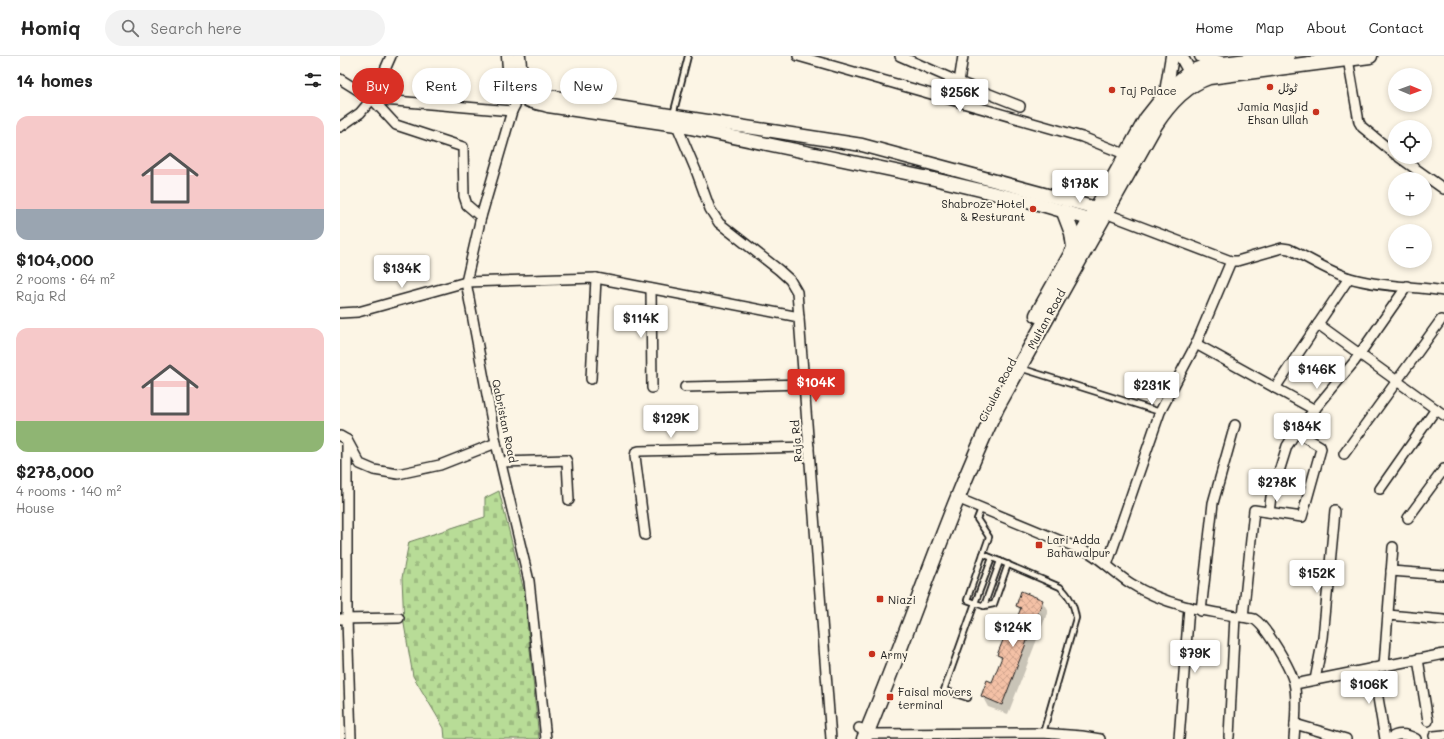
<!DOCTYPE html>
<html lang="en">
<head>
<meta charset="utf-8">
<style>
  body { margin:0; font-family:Mali,"Playpen Sans Arabic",sans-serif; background:#f2f2f2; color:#222; height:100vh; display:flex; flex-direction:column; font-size:15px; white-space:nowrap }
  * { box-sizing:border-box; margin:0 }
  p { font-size:13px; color:#767676 }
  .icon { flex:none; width:22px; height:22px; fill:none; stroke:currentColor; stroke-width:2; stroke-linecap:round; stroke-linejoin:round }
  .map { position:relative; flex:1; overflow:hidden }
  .sheet { display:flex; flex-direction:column; background:#fff; width:340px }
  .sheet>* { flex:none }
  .hud { position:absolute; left:12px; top:12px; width:380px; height:36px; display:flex; gap:8px }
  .needle { width:26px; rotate:91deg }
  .tools { position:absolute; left:1048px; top:12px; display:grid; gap:8px }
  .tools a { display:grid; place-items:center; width:44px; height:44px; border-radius:50%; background:#fff; box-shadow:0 2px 6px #0003; font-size:20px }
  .price { position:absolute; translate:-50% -34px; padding:0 9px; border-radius:4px; background:#fff; color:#222; font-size:13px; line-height:26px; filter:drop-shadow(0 1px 2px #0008) }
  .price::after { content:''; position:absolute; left:50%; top:24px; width:12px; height:9px; margin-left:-6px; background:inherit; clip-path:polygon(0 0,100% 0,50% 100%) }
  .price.on { background:#d93025; color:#fff }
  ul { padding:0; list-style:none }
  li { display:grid; align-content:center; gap:8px; height:212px; padding:0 16px }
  li span { display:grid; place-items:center; height:124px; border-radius:12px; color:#555 }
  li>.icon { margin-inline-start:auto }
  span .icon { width:72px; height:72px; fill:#fffc; stroke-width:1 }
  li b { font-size:17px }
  h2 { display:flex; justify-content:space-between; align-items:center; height:48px; padding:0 16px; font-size:17px }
  .chip { padding:0 14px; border-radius:18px; background:#fff; box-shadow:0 2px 6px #0003; font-size:14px; line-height:36px }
  .chip.on { background:#d93025; color:#fff }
  header { display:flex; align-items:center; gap:24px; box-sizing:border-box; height:56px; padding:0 20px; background:#fff; border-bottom:1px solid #e0e0e0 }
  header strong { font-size:19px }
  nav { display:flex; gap:22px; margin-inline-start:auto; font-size:14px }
  .search { width:280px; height:36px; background:#f2f2f2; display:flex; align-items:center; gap:10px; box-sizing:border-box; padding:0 14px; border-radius:22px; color:#767676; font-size:15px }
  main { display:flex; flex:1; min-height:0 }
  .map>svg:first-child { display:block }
  .cemetery { fill:url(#cemetery-stones); stroke:#6a7c5a }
  .shadow { fill:#0003 }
  .building { fill:url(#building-cross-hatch); stroke:#1c1c1c }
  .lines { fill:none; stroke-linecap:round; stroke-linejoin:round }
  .service-casing { stroke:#1c1c1c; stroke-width:8 }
  .minor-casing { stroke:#1c1c1c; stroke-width:12 }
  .secondary-casing { stroke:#1c1c1c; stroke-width:15 }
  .trunk-casing { stroke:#1c1c1c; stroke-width:17 }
  .service { stroke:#fcf5e5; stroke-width:4.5 }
  .minor { stroke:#fcf5e5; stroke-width:9 }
  .secondary { stroke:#fcf5e5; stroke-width:12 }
  .trunk { stroke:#fcf5e5; stroke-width:14 }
  .poi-dot { fill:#c8321e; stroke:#fcf5e5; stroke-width:1.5 }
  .labels { text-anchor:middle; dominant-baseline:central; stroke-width:4; stroke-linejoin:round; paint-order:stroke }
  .poi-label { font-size:11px; fill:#1c1c1c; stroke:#fcf5e5; text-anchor:start }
  .street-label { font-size:11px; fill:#1c1c1c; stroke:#fcf5e5 }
</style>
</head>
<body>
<header>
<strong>Homiq</strong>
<div class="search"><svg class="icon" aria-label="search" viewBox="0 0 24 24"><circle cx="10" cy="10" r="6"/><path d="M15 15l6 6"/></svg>Search here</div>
<nav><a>Home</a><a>Map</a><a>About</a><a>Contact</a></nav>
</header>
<main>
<section class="sheet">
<h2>14 homes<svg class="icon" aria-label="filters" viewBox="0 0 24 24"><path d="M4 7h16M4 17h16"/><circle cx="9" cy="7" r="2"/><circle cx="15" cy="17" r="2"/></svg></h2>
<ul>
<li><span style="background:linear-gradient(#f6c9c9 75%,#9aa5b1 0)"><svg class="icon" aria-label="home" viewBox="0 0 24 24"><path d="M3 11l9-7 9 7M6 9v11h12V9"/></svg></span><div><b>$104,000</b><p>2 rooms · 64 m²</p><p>Raja Rd</p></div></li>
<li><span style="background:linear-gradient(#f6c9c9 75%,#8fb573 0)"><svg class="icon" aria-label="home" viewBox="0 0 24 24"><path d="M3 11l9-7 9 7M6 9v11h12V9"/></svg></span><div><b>$278,000</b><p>4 rooms · 140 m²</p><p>House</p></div></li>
</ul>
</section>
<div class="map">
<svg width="1104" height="683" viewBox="0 0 1104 683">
  <defs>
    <pattern id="cemetery-stones" width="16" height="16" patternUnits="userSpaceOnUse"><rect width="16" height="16" fill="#b8dc97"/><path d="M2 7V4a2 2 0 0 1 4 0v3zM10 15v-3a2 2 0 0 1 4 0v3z" fill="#9ebc82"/></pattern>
    <pattern id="building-cross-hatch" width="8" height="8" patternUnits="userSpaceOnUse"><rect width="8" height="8" fill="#f4c1a6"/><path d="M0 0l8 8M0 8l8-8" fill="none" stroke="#d1a58e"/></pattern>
  </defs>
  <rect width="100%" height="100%" fill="#fcf5e5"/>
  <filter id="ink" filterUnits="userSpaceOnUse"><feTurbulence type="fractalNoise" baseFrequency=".025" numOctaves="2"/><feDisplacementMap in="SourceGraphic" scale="8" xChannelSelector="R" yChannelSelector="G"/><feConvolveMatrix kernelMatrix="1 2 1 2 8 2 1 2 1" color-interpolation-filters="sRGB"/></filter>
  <g filter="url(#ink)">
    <path class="cemetery" d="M159,435l25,100 15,148h-94l-1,-11 -31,-52 -9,-52 -2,-46 7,-36 76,-25v-19z"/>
    <path class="shadow" d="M702,545l6,10 -40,103 -20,-7 -6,-11 11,-13 9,-22 -4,-6 15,-24 7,-20 -3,-5z"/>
    <path class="building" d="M681,535l22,9 -41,105 -21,-9 6,-16 5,2 10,-25 -5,-2 11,-27 4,2 9,-22 -5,-2z"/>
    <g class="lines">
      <g class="service-casing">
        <g id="service">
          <path d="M333,59l15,-59"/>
          <path d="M680,312l140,44"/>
          <path d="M641,453l-4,10 12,18 -6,17 77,33c10,9 14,18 16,31l-33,115"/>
          <path d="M643,498l-16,46 8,3 17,-45"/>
          <path d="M644,550l16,-45"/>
          <path d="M628,642l-24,-8 31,-87 9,3 10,-2 14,-40"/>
        </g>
      </g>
      <g class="minor-casing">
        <g id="minor">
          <path d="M458,0l284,81 45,18"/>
          <path d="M560,0l59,26 61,24"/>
          <path d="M1008,3l11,63 3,5 33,27"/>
          <path d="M0,23l32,20 24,26 67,22 1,49 3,9 14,12"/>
          <path d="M619,26l4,-26"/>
          <path d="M32,43l140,12 8,-15"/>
          <path d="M172,55l-31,106 -15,65 30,161 33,138 17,158"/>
          <path d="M335,65l22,52 13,36 9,14 60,47 11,10 7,12 34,447"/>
          <path d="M0,71l20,-14 12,-14 19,-43"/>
          <path d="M1059,101l45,32"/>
          <path d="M765,157l126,48h6l45,-13 7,1c20,9 40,23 61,29 29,9 64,8 94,13"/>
          <path d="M311,233l1,99"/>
          <path d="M0,257l18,-1 108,-30 130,-4 203,39"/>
          <path d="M978,268l126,91"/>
          <path d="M856,288l119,66"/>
          <path d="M251,323l5,-101"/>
          <path d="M345,331l119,-3"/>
          <path d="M935,332l74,-110"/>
          <path d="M0,380l7,4 13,24 14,6 24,4 42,-9 56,-22"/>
          <path d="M7,384v179l4,120"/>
          <path d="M1004,398l97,-134"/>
          <path d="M161,406l65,-2 1,2 2,38"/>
          <path d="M1040,433l56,-80"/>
          <path d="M617,442l133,55c15,9 26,21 40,30 37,24 81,29 124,36 12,7 37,50 40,64 4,16 1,40 0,56"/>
          <path d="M929,456l2,-15 16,-51 9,-14 58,-70 53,-76"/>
          <path d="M1068,462l36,-49"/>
          <path d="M305,479l-10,-79 1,-4 3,-1 170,-4"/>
          <path d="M767,509l53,-153 36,-68 35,-83"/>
          <path d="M1051,515l53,4"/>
          <path d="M861,555l12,-108 22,-78"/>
          <path d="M1048,559l56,5"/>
          <path d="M903,561l11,-107 48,7 19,-68 -1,-3 -24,-14"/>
          <path d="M0,563l59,-1"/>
          <path d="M1078,603l10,62"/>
          <path d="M1044,610l9,-119"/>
          <path d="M1033,612l12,71"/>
          <path d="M975,624l8,-42 12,-127"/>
          <path d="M955,628l149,-30"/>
          <path d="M955,668l51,15"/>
          <path d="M519,672l14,6 169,-1 40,3 18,3"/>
          <path d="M1094,680l10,-1"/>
          <path d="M889,681l6,-121"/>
          <path d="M839,683l10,-132"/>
          <path d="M1049,683c9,-7 18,-5 27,0"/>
        </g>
      </g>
      <g class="secondary-casing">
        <g id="secondary">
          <path d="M168,0c1,16 2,36 19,44 6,3 15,4 21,6l128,19 258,54 101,24 54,16"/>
          <path d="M179,0c2,25 7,30 29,40l314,49 234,63"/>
          <path d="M841,0l13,23"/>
          <path d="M861,0l21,7"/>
          <path d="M826,36l6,-36"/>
        </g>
      </g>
      <g class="trunk-casing">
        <g id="trunk">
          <path d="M724,156l8,21 2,14"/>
          <path d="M697,259l110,-197 23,-29 20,-17 17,-6 80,-10"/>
          <path d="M524,683c46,-110 82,-224 133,-332l158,-282c13,-20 30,-40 54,-48l161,-21"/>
        </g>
      </g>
      <use href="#service" class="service"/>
      <use href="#minor" class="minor"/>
      <use href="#secondary" class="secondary"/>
      <use href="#trunk" class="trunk"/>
    </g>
  </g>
  <g class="poi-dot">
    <circle cx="930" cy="31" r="4"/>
    <circle cx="772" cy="34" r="4"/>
    <circle cx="976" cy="56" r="4"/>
    <circle cx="693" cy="153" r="4"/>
    <rect x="695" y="485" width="8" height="8" rx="2"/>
    <rect x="536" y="539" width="8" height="8" rx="2"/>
    <circle cx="532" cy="598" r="4"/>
    <rect x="546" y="637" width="8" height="8" rx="2"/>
  </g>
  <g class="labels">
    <g class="poi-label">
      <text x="938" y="31">ٹوٹل</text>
      <text x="780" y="34">Taj Palace</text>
      <text x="968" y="50" text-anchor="end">Jamia Masjid<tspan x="968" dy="13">Ehsan Ullah</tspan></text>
      <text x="685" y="147" text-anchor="end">Shabroze Hotel<tspan x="685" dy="13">&amp; Resturant</tspan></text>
      <text x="707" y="483">Lari Adda<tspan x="707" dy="13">Bahawalpur</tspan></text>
      <text x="548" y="543">Niazi</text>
      <text x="540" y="598">Army</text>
      <text x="558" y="635">Faisal movers<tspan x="558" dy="13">terminal</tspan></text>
    </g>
    <g class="street-label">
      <text transform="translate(706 263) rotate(-61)">Multan Road</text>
      <text transform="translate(657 334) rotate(-63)">Cicular Road</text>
      <text transform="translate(165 365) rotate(78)">Qabristan Road</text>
      <text transform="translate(456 385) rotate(-94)">Raja Rd</text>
    </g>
  </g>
</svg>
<div class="tools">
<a><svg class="needle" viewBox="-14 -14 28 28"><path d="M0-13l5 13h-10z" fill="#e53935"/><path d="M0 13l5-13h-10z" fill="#767676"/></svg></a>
<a><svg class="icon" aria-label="locate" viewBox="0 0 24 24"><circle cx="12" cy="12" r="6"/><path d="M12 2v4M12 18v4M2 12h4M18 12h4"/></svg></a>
<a>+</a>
<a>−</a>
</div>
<b class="price" style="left:620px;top:57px">$256K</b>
<b class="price" style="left:740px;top:148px">$178K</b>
<b class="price" style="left:62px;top:233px">$134K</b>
<b class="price" style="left:301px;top:283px">$114K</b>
<b class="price" style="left:977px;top:334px">$146K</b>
<b class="price on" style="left:476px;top:347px">$104K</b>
<b class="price" style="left:812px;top:350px">$231K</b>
<b class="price" style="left:331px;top:383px">$129K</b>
<b class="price" style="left:962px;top:391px">$184K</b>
<b class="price" style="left:937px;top:447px">$278K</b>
<b class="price" style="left:977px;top:538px">$152K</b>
<b class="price" style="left:673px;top:592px">$124K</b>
<b class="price" style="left:855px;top:618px">$79K</b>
<b class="price" style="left:1029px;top:649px">$106K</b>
<div class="hud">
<a class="chip on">Buy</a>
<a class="chip">Rent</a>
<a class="chip">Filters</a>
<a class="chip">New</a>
</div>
</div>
</main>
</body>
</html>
